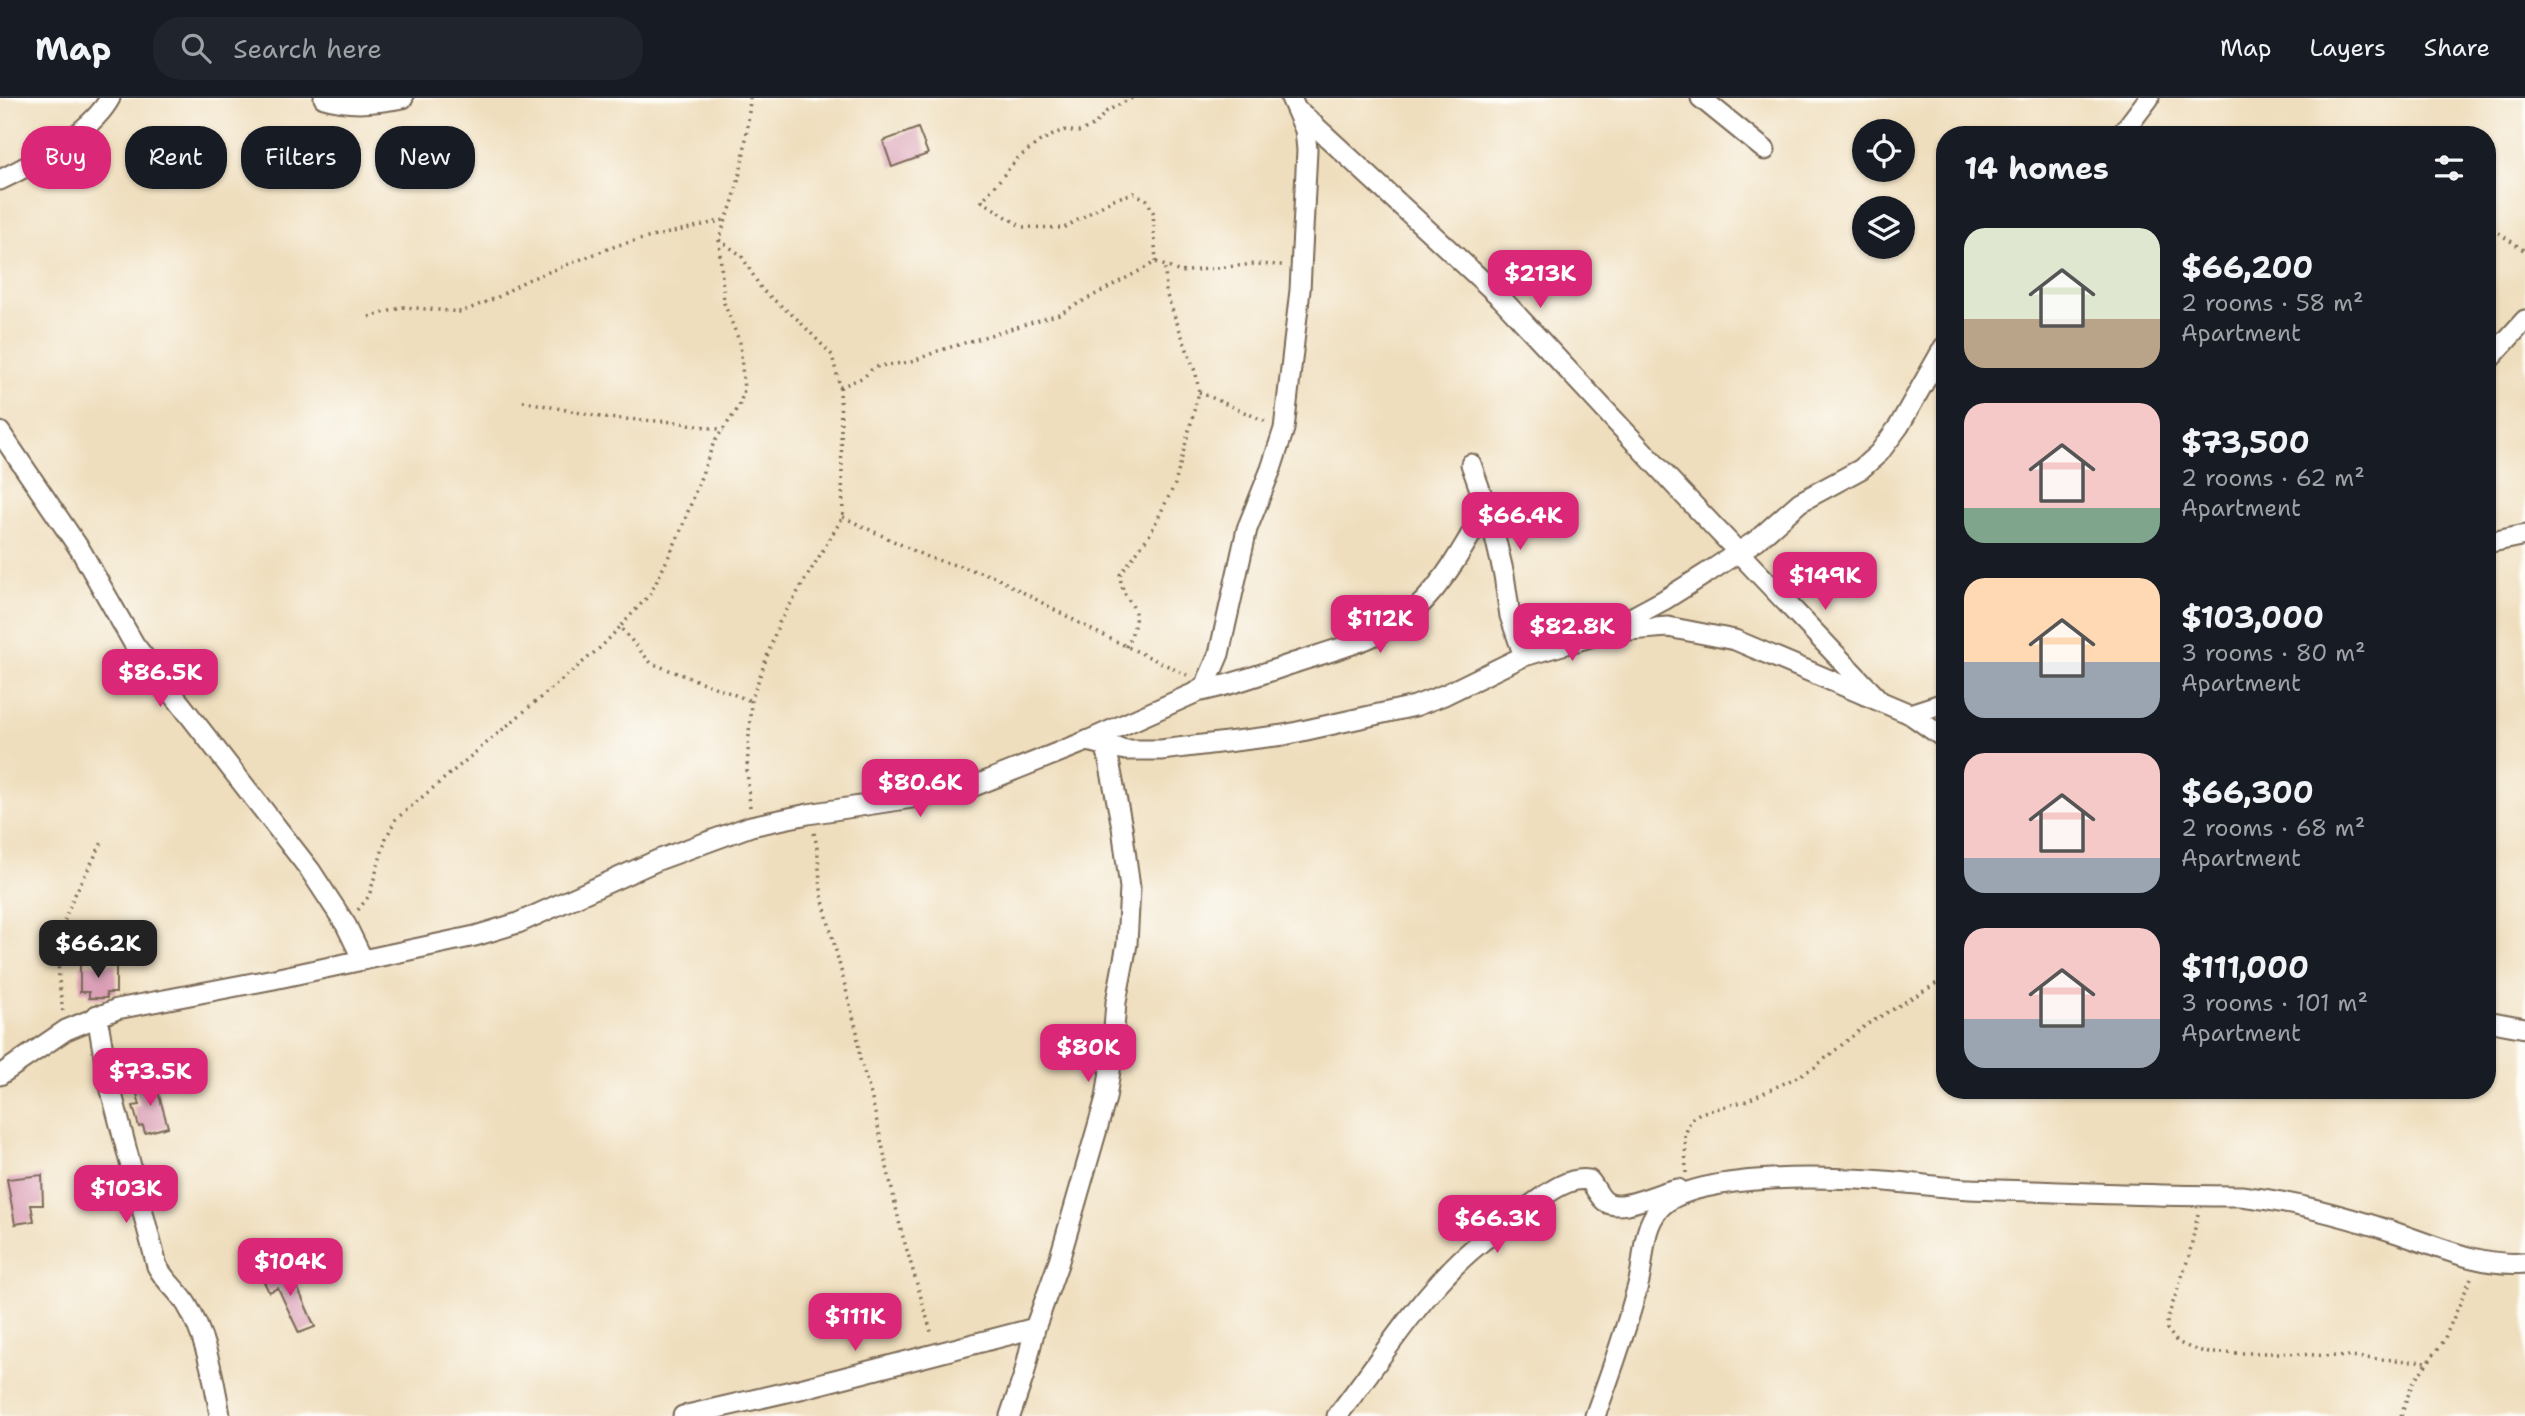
<!DOCTYPE html>
<html lang="en">
<head>
<meta charset="utf-8">
<style>
  body { margin:0; font-family:"Shantell Sans",sans-serif; background:#20242c; color:#f1f3f6; height:100vh; display:flex; flex-direction:column; font-size:26px; white-space:nowrap }
  * { box-sizing:border-box; margin:0 }
  p { font-size:23px; color:#9ea1a6 }
  .icon { flex:none; width:38px; height:38px; fill:none; stroke:currentColor; stroke-width:2; stroke-linecap:round; stroke-linejoin:round }
  .map { position:relative; flex:1; overflow:hidden }
  .details { position:absolute; left:1936px; top:28px; width:560px; height:973px; display:flex; flex-direction:column; background:#171b24; border-radius:28px; box-shadow:0 2px 5px #0004 }
  .details>* { flex:none }
  .guide { position:absolute; left:21px; top:28px; width:665px; height:63px; display:flex; gap:14px }
  .buttons { position:absolute; left:1852px; top:21px; display:grid; gap:14px }
  .buttons a { display:grid; place-items:center; width:63px; height:63px; border-radius:50%; background:#171b24; box-shadow:0 2px 5px #0004; font-size:35px }
  .price { position:absolute; translate:-50% -60px; padding:0 16px; border-radius:14px; background:#db2777; color:#fff; font-size:23px; line-height:46px; filter:drop-shadow(0 2px 4px #0008) }
  .price::after { content:''; position:absolute; left:50%; top:42px; width:21px; height:16px; margin-left:-10px; background:inherit; clip-path:polygon(0 0,100% 0,50% 100%) }
  .price.current { background:#222; color:#fff }
  ul { padding:0; list-style:none }
  li { display:flex; align-items:center; gap:21px; height:175px; padding:0 28px }
  li span { display:grid; place-items:center; flex:none; width:196px; height:140px; border-radius:21px; color:#555 }
  li>.icon { margin-inline-start:auto }
  span .icon { width:84px; height:84px; fill:#fffc; stroke-width:1 }
  li b { font-size:30px }
  h2 { display:flex; justify-content:space-between; align-items:center; height:84px; padding:0 28px; font-size:30px }
  .chip { padding:0 24px; border-radius:28px; background:#171b24; box-shadow:0 2px 5px #0004; font-size:24px; line-height:63px }
  .chip.current { background:#db2777; color:#fff }
  header { display:flex; align-items:center; gap:42px; box-sizing:border-box; height:98px; padding:0 35px; background:#171b24; border-bottom:2px solid #363941 }
  header strong { font-size:33px }
  nav { display:flex; gap:38px; margin-inline-start:auto; font-size:24px }
  .search { width:490px; height:63px; background:#20242c; display:flex; align-items:center; gap:18px; box-sizing:border-box; padding:0 24px; border-radius:28px; color:#9ea1a6; font-size:26px }
  .map>svg:first-child { display:block }
  .building { fill:#da9eb5 }
  .lines { fill:none; stroke-linecap:round; stroke-linejoin:round }
  .minor-casing { stroke:#7a6956; stroke-width:23 }
  .path { stroke:#7a6956; stroke-width:3.5; stroke-dasharray:2 5; stroke-linecap:butt }
  .minor { stroke:#fff; stroke-width:19 }
</style>
</head>
<body>
<header>
<strong>Map</strong>
<div class="search"><svg class="icon" aria-label="search" viewBox="0 0 24 24"><circle cx="10" cy="10" r="6"/><path d="M15 15l6 6"/></svg>Search here</div>
<nav><a>Map</a><a>Layers</a><a>Share</a></nav>
</header>
<div class="map">
<svg width="2525" height="1318" viewBox="0 0 2525 1318">
  <rect width="100%" height="100%" fill="#fdfcf7"/>
  <filter id="ink" filterUnits="userSpaceOnUse"><feTurbulence type="fractalNoise" baseFrequency=".0143" numOctaves="2"/><feDisplacementMap in="SourceGraphic" scale="14" xChannelSelector="R" yChannelSelector="G"/><feConvolveMatrix kernelMatrix="1 2 1 2 8 2 1 2 1" color-interpolation-filters="sRGB"/></filter>
  <filter id="wash" filterUnits="userSpaceOnUse"><feTurbulence type="fractalNoise" baseFrequency=".00686" numOctaves="4" result="noise"/><feDisplacementMap in="SourceGraphic" scale="28" xChannelSelector="R" yChannelSelector="G"/><feGaussianBlur stdDeviation="1.57" result="paint"/><feColorMatrix in="noise" values="0 0 0 0 0 0 0 0 0 0 0 0 0 0 0 0 0 1.4 0 .05"/><feComposite in="paint" operator="in"/></filter>
  <g filter="url(#wash)">
    <rect width="100%" height="100%" fill="#efdebd"/>
    <g id="blocks">
      <g class="building">
        <path d="M918,30l10,26 -36,13 -9,-26z"/>
        <path d="M80,866h36v29h-10l1,5h-18v-6h-9z"/>
        <path d="M155,983l13,46 -23,6 -2,-7 -4,1 -6,-21 7,-1 -5,-18z"/>
        <path d="M42,1077l1,30h-12l3,16 -19,3 -8,-45z"/>
        <path d="M288,1168l27,61 -16,6 -21,-45 -9,4 -7,-14z"/>
      </g>
    </g>
  </g>
  <g filter="url(#ink)">
    <use href="#blocks" fill-opacity="0" stroke="#7a6956" stroke-width="2"/>
    <g class="lines">
      <g class="minor-casing">
        <g id="minor">
          <path d="M324,0c27,8 52,5 79,0"/>
          <path d="M1701,0l64,52"/>
          <path d="M1301,15l200,185 181,195 197,207"/>
          <path d="M2121,37l28,-37"/>
          <path d="M0,82c35,-17 91,-47 110,-82"/>
          <path d="M2487,264l38,-42"/>
          <path d="M0,334l81,119 53,93 176,226 36,55 17,35"/>
          <path d="M1471,366l21,60 12,51 6,41 14,40"/>
          <path d="M2487,445l38,-8"/>
          <path d="M1616,533l52,-4 67,13 175,74 34,24"/>
          <path d="M1197,594c34,-7 65,-18 97,-29 42,-14 89,-24 122,-54 29,-27 51,-67 70,-101"/>
          <path d="M1910,616l34,-11"/>
          <path d="M1087,643l39,9h35l123,-15 131,-29 29,-11 80,-39 77,-22 63,-34 43,-27 50,-33 43,-38 61,-33 18,-16 20,-27 45,-79"/>
          <path d="M97,917l10,60 50,191c8,16 22,25 30,39 18,30 28,77 33,111"/>
          <path d="M2487,923l38,7"/>
          <path d="M0,977l66,-45 51,-21 157,-30 201,-43 43,-13 140,-63 93,-34 57,-12 156,-24 123,-49 110,-49 9,-8 13,-30 28,-125 24,-60 13,-40 16,-139 7,-140 -2,-20 -14,-32"/>
          <path d="M683,1318l117,-27 235,-61"/>
          <path d="M1010,1318l14,-41 11,-47 23,-64 48,-166 6,-41 4,-55 11,-58 3,-56 -8,-61 -16,-81"/>
          <path d="M1337,1318c36,-46 68,-97 108,-140 24,-27 53,-47 82,-68 17,-12 40,-32 62,-28 6,6 10,18 17,22 16,11 54,-11 72,-13"/>
          <path d="M1595,1318c16,-43 31,-86 43,-131 7,-25 3,-55 21,-76 33,-39 187,-32 237,-27 25,2 50,6 74,7 90,3 181,7 271,7 53,6 103,20 153,36 42,14 86,35 131,31"/>
        </g>
      </g>
      <g class="path">
        <path d="M1132,0l-25,13 -14,15 -15,6 -15,-2 -24,12 -21,16 -36,43 40,26 42,1 50,-29 20,-6 13,7 6,12 3,50"/>
        <path d="M2487,127l38,26"/>
        <path d="M719,142l5,63 16,40 4,47 -5,17 -25,35 -34,91 -29,60 -31,34 31,36 100,38"/>
        <path d="M369,219l35,-10 57,5 35,-14 29,-17 93,-36 106,-25"/>
        <path d="M840,289l24,-10 7,-7 8,-4 32,-4 27,-11 121,-37 97,-52 24,10 75,-8 27,1"/>
        <path d="M1199,294l68,30"/>
        <path d="M523,303l82,17 71,4 48,8"/>
        <path d="M843,419l84,40 66,19 101,55 93,44"/>
        <path d="M1126,549c23,-48 -3,-36 -6,-72l30,-41 25,-50 24,-92 -3,-18 -30,-81 -1,-27"/>
        <path d="M750,709l-3,-37 4,-69 28,-78 64,-106 -3,-130 -8,-32 -35,-36 -35,-29 -21,-35 -22,-15c4,-15 11,-28 15,-43 9,-32 14,-66 16,-99"/>
        <path d="M814,735c6,22 4,45 9,68l34,131 3,27 11,36 30,135 31,105"/>
        <path d="M358,812l11,-14 17,-58 10,-19 206,-173 18,-19"/>
        <path d="M63,913c-4,-25 -7,-51 -2,-76 6,-33 28,-65 42,-95"/>
        <path d="M1686,1075l-1,-38 6,-16 9,-6 46,-12 47,-22 22,-12 51,-42 78,-46"/>
        <path d="M2198,1116l-9,42 -22,64v9l10,13 16,7 16,4h73l146,9"/>
        <path d="M2401,1318l11,-32 31,-42 28,-64"/>
      </g>
      <use href="#minor" class="minor"/>
    </g>
  </g>
</svg>
<div class="buttons">
<a><svg class="icon" aria-label="locate" viewBox="0 0 24 24"><circle cx="12" cy="12" r="6"/><path d="M12 2v4M12 18v4M2 12h4M18 12h4"/></svg></a>
<a><svg class="icon" aria-label="layers" viewBox="0 0 24 24"><path d="M12 4l9 5-9 5-9-5zM3 14l9 5 9-5"/></svg></a>
</div>
<b class="price" style="left:1540px;top:212px">$213K</b>
<b class="price" style="left:1520px;top:454px">$66.4K</b>
<b class="price" style="left:1825px;top:514px">$149K</b>
<b class="price" style="left:1380px;top:557px">$112K</b>
<b class="price" style="left:1572px;top:565px">$82.8K</b>
<b class="price" style="left:160px;top:611px">$86.5K</b>
<b class="price" style="left:920px;top:721px">$80.6K</b>
<b class="price current" style="left:98px;top:882px">$66.2K</b>
<b class="price" style="left:1088px;top:986px">$80K</b>
<b class="price" style="left:150px;top:1010px">$73.5K</b>
<b class="price" style="left:126px;top:1127px">$103K</b>
<b class="price" style="left:1497px;top:1157px">$66.3K</b>
<b class="price" style="left:290px;top:1200px">$104K</b>
<b class="price" style="left:855px;top:1255px">$111K</b>
<div class="guide">
<a class="chip current">Buy</a>
<a class="chip">Rent</a>
<a class="chip">Filters</a>
<a class="chip">New</a>
</div>
<section class="details">
<h2>14 homes<svg class="icon" aria-label="filters" viewBox="0 0 24 24"><path d="M4 7h16M4 17h16"/><circle cx="9" cy="7" r="2"/><circle cx="15" cy="17" r="2"/></svg></h2>
<ul>
<li><span style="background:linear-gradient(#dfe7d0 65%,#b9a48a 0)"><svg class="icon" aria-label="home" viewBox="0 0 24 24"><path d="M3 11l9-7 9 7M6 9v11h12V9"/></svg></span><div><b>$66,200</b><p>2 rooms · 58 m²</p><p>Apartment</p></div></li>
<li><span style="background:linear-gradient(#f6c9c9 75%,#7fa58c 0)"><svg class="icon" aria-label="home" viewBox="0 0 24 24"><path d="M3 11l9-7 9 7M6 9v11h12V9"/></svg></span><div><b>$73,500</b><p>2 rooms · 62 m²</p><p>Apartment</p></div></li>
<li><span style="background:linear-gradient(#ffd9b3 60%,#9aa5b1 0)"><svg class="icon" aria-label="home" viewBox="0 0 24 24"><path d="M3 11l9-7 9 7M6 9v11h12V9"/></svg></span><div><b>$103,000</b><p>3 rooms · 80 m²</p><p>Apartment</p></div></li>
<li><span style="background:linear-gradient(#f6c9c9 75%,#9aa5b1 0)"><svg class="icon" aria-label="home" viewBox="0 0 24 24"><path d="M3 11l9-7 9 7M6 9v11h12V9"/></svg></span><div><b>$66,300</b><p>2 rooms · 68 m²</p><p>Apartment</p></div></li>
<li><span style="background:linear-gradient(#f6c9c9 65%,#9aa5b1 0)"><svg class="icon" aria-label="home" viewBox="0 0 24 24"><path d="M3 11l9-7 9 7M6 9v11h12V9"/></svg></span><div><b>$111,000</b><p>3 rooms · 101 m²</p><p>Apartment</p></div></li>
</ul>
</section>
</div>
</body>
</html>
